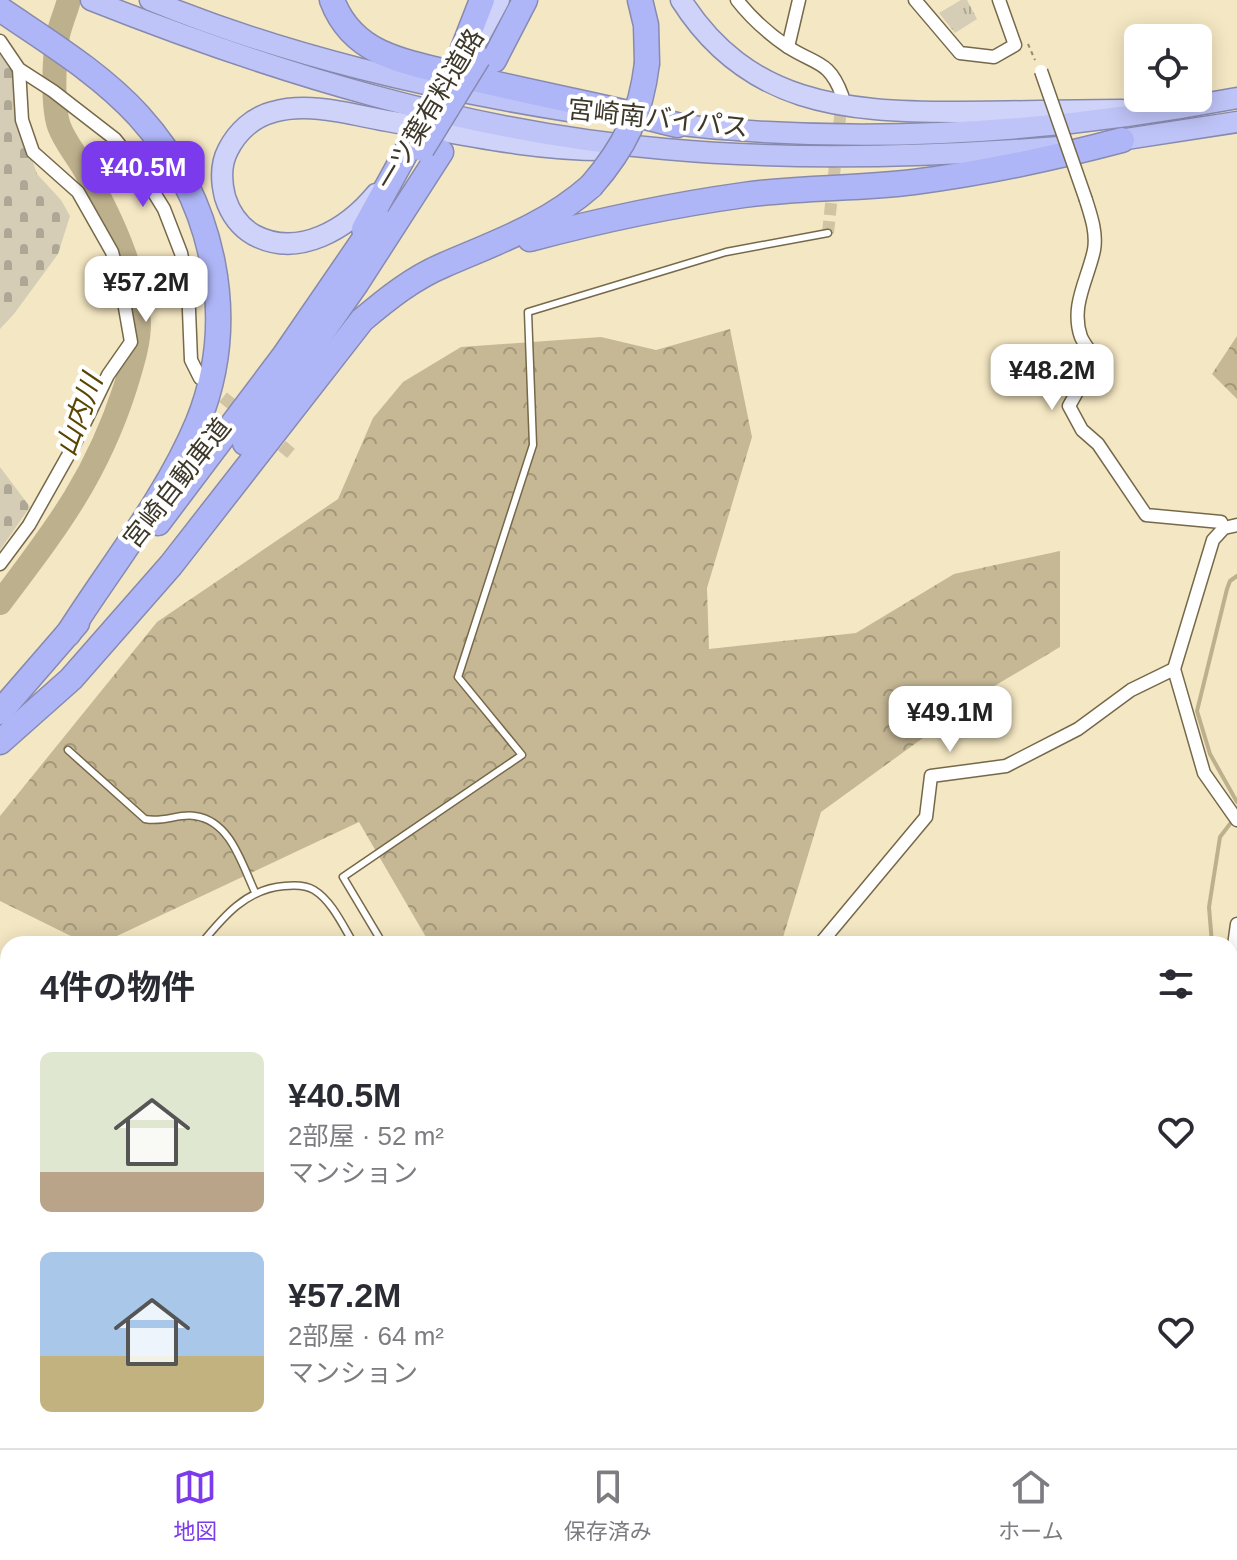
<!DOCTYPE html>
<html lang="ja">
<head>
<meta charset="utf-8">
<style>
  body { margin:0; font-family:Helvetica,"Noto Sans JP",sans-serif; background:#f7f7f7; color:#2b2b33; height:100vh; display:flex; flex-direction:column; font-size:30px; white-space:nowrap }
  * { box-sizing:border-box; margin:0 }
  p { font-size:26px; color:#7c7c81 }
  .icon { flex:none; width:44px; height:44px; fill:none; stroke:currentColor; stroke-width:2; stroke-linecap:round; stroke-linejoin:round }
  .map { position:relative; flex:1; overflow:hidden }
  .sheet { position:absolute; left:0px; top:936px; width:1238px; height:512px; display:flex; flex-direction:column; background:#fff; border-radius:24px 24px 0 0; box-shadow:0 4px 20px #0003 }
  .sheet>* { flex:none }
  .fabs { position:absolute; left:1124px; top:24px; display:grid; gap:16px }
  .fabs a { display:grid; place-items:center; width:88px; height:88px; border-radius:12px; background:#fff; box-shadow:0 4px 20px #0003; font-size:40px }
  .price { position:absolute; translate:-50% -68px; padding:0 18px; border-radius:16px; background:#fff; color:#222; font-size:26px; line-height:52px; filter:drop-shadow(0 2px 4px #0008) }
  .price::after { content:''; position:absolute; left:50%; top:48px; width:24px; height:18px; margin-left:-12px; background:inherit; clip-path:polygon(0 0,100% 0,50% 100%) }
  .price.current { background:#7c3aed; color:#fff }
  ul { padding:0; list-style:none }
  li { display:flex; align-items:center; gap:24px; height:200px; padding:0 40px }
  li span { display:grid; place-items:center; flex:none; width:224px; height:160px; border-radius:12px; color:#555 }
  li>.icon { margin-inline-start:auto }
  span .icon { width:96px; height:96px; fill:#fffc; stroke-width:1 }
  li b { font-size:34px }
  h2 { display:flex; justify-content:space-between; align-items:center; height:96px; padding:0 40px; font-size:34px }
  .tab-bar { display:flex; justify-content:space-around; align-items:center; height:112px; border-top:2px solid #e1e1e2; background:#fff; font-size:22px; color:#7c7c81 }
  .tab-bar a { display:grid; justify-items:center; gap:4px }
  .tab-bar .current { color:#7c3aed }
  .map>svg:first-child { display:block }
  .grass { fill:url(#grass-tufts) }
  .forest { fill:url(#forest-crowns) }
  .cemetery { fill:url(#cemetery-stones) }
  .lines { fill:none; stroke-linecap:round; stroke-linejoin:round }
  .stream { stroke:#bdb08d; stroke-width:4 }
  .river { stroke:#bdb08d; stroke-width:24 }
  .minor-tunnel { stroke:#d0c4a4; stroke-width:12; stroke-dasharray:12 6; stroke-linecap:butt }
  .service-casing { stroke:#76694a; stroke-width:9 }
  .minor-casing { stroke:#76694a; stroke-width:15 }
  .secondary-casing { stroke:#76694a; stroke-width:21 }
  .primary-casing { stroke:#878aaf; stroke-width:23 }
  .trunk-casing { stroke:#878aaf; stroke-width:23 }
  .motorway-casing { stroke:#878aaf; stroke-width:27 }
  .path { stroke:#928971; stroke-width:2; stroke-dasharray:4 4; stroke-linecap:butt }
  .service { stroke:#fff; stroke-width:6 }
  .minor { stroke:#fff; stroke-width:12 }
  .secondary { stroke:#e7e9fd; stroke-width:18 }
  .primary { stroke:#cfd3fa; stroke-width:20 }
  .trunk { stroke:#bfc4f8; stroke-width:20 }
  .motorway { stroke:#afb6f7; stroke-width:24 }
  .minor-bridge-casing { stroke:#76694a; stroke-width:15; stroke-linecap:butt }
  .motorway-bridge-casing { stroke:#878aaf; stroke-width:27; stroke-linecap:butt }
  .minor-bridge { stroke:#fff; stroke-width:12 }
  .motorway-bridge { stroke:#afb6f7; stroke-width:24 }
  .labels { text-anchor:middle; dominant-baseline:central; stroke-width:8; stroke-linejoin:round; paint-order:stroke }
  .street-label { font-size:26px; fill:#3e382a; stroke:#fff }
  .water-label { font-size:28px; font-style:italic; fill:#5a4503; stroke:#fff }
</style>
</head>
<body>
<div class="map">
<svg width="1237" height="1448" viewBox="0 0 1237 1448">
  <defs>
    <pattern id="grass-tufts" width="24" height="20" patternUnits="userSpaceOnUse" patternTransform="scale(2)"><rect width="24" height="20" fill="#d6cdb7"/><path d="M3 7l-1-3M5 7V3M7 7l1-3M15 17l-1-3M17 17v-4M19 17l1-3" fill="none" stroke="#afa795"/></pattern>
    <pattern id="forest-crowns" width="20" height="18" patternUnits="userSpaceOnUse" patternTransform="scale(2)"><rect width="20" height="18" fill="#c6b895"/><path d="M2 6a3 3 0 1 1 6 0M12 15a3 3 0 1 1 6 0" fill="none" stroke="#a2977a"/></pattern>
    <pattern id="cemetery-stones" width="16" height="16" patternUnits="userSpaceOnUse" patternTransform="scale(2)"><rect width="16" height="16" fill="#d6cdb7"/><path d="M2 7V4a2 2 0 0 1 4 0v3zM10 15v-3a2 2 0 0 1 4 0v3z" fill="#afa795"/></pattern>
  </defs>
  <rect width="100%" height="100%" fill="#f4e7c3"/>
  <path class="grass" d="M961,0h6l10,19 -22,14 -16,-20z"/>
  <g class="forest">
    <path d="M730,329l22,108 -45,151 2,61 147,-16 98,-59 106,-23v96l-64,38 -175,127 -40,132h-351l-71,-122 -259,122h-13l-87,-43v-85l157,-194 181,-123 35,-81 30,-36 58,-35 140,-10 55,13z"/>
    <path d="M1237,336v63l-25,-25z"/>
    <path d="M0,1173l8,11v256h94l2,8h-102l-2,-9z"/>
    <path d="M717,1440h200l17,8h-211z"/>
  </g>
  <g class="cemetery">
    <path d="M0,50l12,17 9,61 16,46 24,26 9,16 -12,38 -44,60 -14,15z"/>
    <path d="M0,467l30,40 -30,43z"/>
    <path d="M238,1440h181l-18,8h-155z"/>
  </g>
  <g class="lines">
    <g class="stream">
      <path d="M1237,576l-7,5 -3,8 -30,122 13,43 27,48"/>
      <path d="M1212,944l-3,-37 11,-70 13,-17"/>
      <path d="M1087,1448l3,-8"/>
    </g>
    <path class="river" d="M0,603c55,-73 96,-125 125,-215 6,-20 14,-43 14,-65 -2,-51 -28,-105 -52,-149 -8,-16 -22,-31 -28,-48 -7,-21 -5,-69 -1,-91 3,-12 8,-24 11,-35"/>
    <g class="minor-tunnel">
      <path d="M828,233l14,-135"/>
      <path d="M209,386l35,28"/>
      <path d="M268,434l25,21"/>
    </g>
    <g class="service-casing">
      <g id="service">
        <path d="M68,750l77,69c19,4 34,-6 50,-3 36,5 47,49 60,76"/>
        <path d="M201,944c22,-27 45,-55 83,-58 9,-1 22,-1 30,4 18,11 29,36 40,54"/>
        <path d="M383,944l-40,-67 179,-122 -64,-78 75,-232 -5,-133 198,-60 102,-19"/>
        <path d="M0,966l8,5"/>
        <path d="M206,1440l5,8"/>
        <path d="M648,1440l5,8"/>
        <path d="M536,1448l20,-8"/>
      </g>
    </g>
    <g class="minor-casing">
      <g id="minor">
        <path d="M737,0c14,18 32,34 51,47 28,18 41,13 54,48"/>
        <path d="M915,0l45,53 34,4 21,-12 -16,-45"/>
        <path d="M0,41l19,28 34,22 62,48 25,31 24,39 17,44 7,33 3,74 9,18"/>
        <path d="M788,47l11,-47"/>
        <path d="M1086,200c5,16 11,33 8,50 -6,29 -24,56 -13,87 4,9 13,19 18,27l-16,17 -14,25 13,24 16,14 48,71 75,7 3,6"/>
        <path d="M1237,525l-13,3 -11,12 -39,129 30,104 33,47"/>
        <path d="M0,564l29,-39 45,-80 34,-70 23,-33 -10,-57 -9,-33 -34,-60 -45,-40 -11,-32 -3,-51"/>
        <path d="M1237,924l-7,50 7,14"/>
        <path d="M820,944l106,-127 5,-41 75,-10 72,-37 53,-39 43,-21"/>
        <path d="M1230,1315l7,3"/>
      </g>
    </g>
    <g class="secondary-casing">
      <g id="secondary">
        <path d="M1230,1014l7,-20"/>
        <path d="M1111,1448l4,-8"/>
      </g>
    </g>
    <g class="primary-casing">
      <g id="primary">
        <path d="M681,0c66,104 163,112 275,112 56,0 111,-2 166,-2"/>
        <path d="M471,52l28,-52"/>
        <path d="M376,194c-28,34 -77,65 -122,41 -14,-8 -24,-22 -29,-38 -4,-16 -5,-32 3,-47 9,-18 25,-33 45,-38 39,-11 82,4 120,10 72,13 145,29 218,28"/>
      </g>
    </g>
    <g class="trunk-casing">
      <g id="trunk">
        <path d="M91,0c184,73 376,132 574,149 131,12 263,8 394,-2"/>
        <path d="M150,0c136,56 280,89 424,112"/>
        <path d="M662,123c192,23 385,11 575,-25"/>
        <path d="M1107,142l130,-20"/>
      </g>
    </g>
    <g class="motorway-casing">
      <g id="motorway">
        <path d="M332,0c9,24 25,41 48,52 26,12 55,17 83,24 71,18 143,30 214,49"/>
        <path d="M640,0l6,25 1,38"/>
        <path d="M0,9c48,33 100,64 139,107 75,83 101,202 59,306 -31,75 -87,144 -130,212"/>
        <path d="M461,54l21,-54"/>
        <path d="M494,60l31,-60"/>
        <path d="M364,229l46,-84"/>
        <path d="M530,239c71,-19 142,-34 214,-44 57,-8 114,-6 170,-13 70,-9 140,-24 208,-42"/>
        <path d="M245,443l111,-159 85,-132"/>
        <path d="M158,523l126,-167 94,-137"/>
        <path d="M0,712l77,-89"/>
        <path d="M0,742l71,-63 100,-114 191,-245c25,-21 51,-42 82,-55 53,-23 103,-40 147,-79"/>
      </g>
    </g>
    <path class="path" d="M1028,44l7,16"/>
    <use href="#service" class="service"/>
    <use href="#minor" class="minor"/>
    <use href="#secondary" class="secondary"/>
    <use href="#primary" class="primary"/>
    <use href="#trunk" class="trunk"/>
    <use href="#motorway" class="motorway"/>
    <g class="minor-bridge-casing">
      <path id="minor-bridge" d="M1041,71l45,129"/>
    </g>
    <g class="motorway-bridge-casing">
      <g id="motorway-bridge">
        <path d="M422,149l56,-91"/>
        <path d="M591,186c34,-39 50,-72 56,-123"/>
      </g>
    </g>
    <use href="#minor-bridge" class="minor-bridge"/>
    <use href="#motorway-bridge" class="motorway-bridge"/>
  </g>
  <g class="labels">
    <g class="street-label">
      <text transform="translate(430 109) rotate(-59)">一ツ葉有料道路</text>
      <text transform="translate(658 118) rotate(6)">宮崎南バイパス</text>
      <text transform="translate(177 483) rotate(-52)">宮崎自動車道</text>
    </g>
    <g class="water-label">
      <text transform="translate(79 415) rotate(-70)">山内川</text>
    </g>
  </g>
</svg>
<div class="fabs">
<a><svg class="icon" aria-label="locate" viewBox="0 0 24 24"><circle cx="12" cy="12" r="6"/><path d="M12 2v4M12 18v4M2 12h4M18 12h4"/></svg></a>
</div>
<b class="price current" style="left:143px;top:209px">¥40.5M</b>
<b class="price" style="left:146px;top:324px">¥57.2M</b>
<b class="price" style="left:1052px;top:412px">¥48.2M</b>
<b class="price" style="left:950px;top:754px">¥49.1M</b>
<section class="sheet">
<h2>4件の物件<svg class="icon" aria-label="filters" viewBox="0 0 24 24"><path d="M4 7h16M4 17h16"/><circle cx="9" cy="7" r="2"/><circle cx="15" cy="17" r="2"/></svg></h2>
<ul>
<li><span style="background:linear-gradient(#dfe7d0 75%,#b9a48a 0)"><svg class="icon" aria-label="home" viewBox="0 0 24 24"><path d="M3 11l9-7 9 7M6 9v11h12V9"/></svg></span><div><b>¥40.5M</b><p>2部屋 · 52 m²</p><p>マンション</p></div><svg class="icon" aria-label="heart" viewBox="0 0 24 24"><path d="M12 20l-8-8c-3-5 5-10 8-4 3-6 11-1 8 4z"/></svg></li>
<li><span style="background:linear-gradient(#a9c7e8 65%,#c2b280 0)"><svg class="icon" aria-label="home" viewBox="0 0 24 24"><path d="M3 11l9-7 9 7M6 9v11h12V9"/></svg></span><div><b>¥57.2M</b><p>2部屋 · 64 m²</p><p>マンション</p></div><svg class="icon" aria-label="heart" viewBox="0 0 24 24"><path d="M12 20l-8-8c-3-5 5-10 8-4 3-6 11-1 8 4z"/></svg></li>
</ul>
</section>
</div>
<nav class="tab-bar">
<a class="current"><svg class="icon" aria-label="map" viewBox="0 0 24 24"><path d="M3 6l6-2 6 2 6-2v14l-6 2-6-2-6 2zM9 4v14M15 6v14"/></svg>地図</a>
<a><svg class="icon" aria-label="saved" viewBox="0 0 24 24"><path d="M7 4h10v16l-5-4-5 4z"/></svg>保存済み</a>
<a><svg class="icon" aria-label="home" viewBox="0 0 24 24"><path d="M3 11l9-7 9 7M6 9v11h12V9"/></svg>ホーム</a>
</nav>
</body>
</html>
